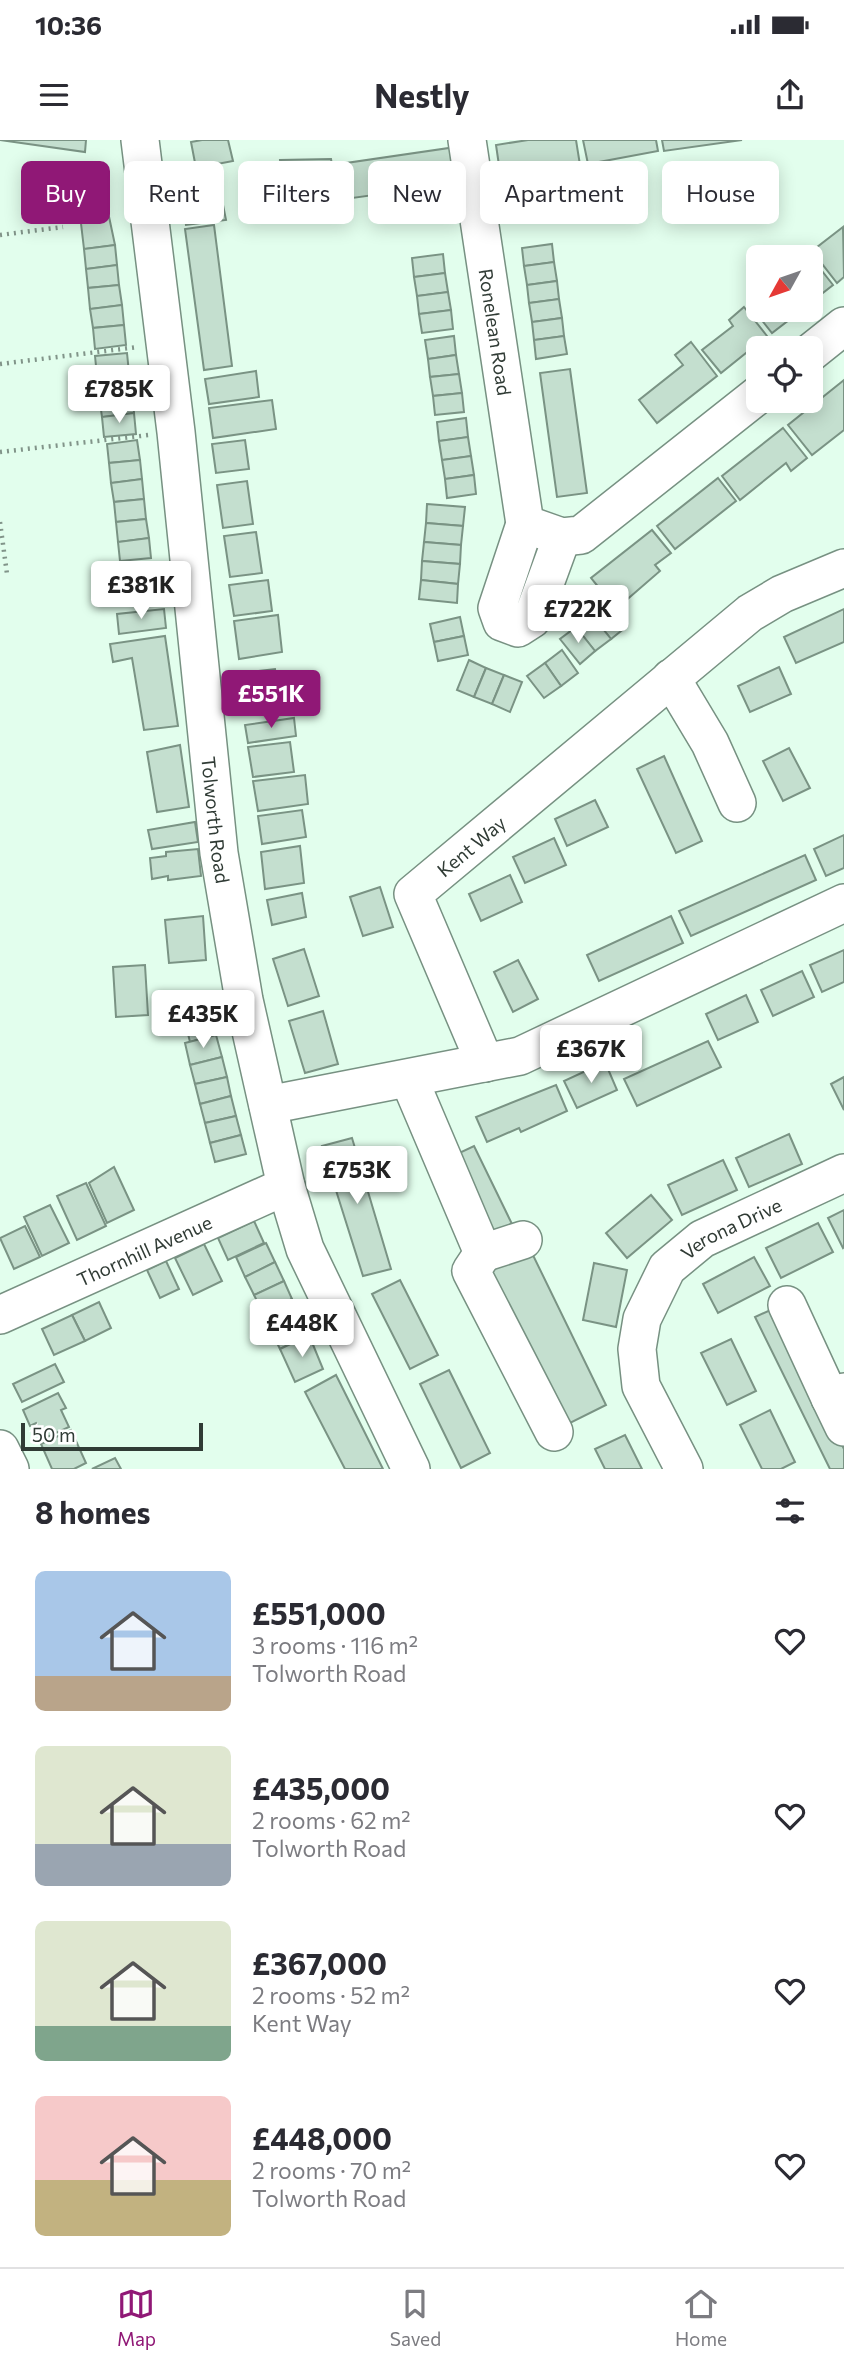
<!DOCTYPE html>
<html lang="en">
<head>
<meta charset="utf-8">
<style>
  body { margin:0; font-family:Commissioner,sans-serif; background:#f2f2f3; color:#2b2b33; height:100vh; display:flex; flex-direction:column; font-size:26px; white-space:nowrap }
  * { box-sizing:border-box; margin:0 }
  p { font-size:23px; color:#7c7c81 }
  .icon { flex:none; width:38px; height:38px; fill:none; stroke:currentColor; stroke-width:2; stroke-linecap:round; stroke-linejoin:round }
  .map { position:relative; height:1329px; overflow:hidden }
  .panel { display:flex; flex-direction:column; background:#fff; flex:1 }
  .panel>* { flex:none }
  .guide { position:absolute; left:21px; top:21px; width:803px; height:63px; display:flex; gap:14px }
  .needle { width:46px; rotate:230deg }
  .controls { position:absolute; left:746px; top:105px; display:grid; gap:14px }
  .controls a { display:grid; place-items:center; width:77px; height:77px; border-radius:10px; background:#fff; box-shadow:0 4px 18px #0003; font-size:35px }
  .scale { position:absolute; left:21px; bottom:18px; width:182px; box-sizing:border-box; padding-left:7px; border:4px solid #303b35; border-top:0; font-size:19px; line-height:24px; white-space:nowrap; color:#303b35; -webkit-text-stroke:5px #fff; paint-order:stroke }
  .price { position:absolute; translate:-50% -60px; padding:0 16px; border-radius:7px; background:#fff; color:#222; font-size:23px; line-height:46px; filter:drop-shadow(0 2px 4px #0008) }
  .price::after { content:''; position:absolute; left:50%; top:42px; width:21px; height:16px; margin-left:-10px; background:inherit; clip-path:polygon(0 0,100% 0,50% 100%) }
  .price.on { background:#901876; color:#fff }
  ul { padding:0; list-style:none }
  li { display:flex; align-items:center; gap:21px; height:175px; padding:0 35px }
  li span { display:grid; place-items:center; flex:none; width:196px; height:140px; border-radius:10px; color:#555 }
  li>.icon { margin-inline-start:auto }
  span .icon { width:84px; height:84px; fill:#fffc; stroke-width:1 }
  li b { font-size:30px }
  h2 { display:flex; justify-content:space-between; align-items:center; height:84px; padding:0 35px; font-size:30px }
  .tag { padding:0 24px; border-radius:10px; background:#fff; box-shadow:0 4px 18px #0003; font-size:24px; line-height:63px }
  .tag.on { background:#901876; color:#fff }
  .status { display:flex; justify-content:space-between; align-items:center; height:49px; padding:0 35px; background:#fff; direction:ltr }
  .status svg { height:19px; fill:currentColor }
  header { display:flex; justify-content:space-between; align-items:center; height:91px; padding:0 35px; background:#fff; font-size:32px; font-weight:700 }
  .tabs { display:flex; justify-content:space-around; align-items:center; height:98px; border-top:2px solid #e1e1e2; background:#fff; font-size:19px; color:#7c7c81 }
  .tabs a { display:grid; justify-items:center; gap:4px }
  .tabs .on { color:#901876 }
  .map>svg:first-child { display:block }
  .building { fill:#c4dfcf; stroke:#7a9384; stroke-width:2 }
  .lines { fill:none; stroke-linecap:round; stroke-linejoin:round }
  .minor-casing { stroke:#779182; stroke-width:40 }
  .path { stroke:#819489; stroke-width:4.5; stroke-dasharray:2 5; stroke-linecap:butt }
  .minor { stroke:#fff; stroke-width:37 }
  .labels { text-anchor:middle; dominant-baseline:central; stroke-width:5; stroke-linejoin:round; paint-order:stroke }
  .street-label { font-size:19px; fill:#303b35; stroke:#fff }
</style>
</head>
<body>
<div class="status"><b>10:36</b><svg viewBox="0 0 49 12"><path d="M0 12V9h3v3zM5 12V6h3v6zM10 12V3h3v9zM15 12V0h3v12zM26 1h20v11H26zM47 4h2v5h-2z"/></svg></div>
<header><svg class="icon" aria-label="menu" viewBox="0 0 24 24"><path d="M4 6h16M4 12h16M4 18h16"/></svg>Nestly<svg class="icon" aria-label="share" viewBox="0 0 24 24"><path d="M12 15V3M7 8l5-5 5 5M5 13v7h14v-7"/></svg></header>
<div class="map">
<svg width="844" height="1329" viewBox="0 0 844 1329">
  <rect width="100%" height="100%" fill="#e2feed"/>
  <g class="building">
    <path d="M0,0h86l-1,12z"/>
    <path d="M202,0h26l5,21 -37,7 -5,-26z"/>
    <path d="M528,0h48l4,25 -79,14 -5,-34z"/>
    <path d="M583,0h73l2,11 -70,13z"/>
    <path d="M662,0h80l-78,11z"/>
    <path d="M456,7l5,36 -123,17 -2,-10 -53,4 -3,-34 51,-1 1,6z"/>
    <path d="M213,35l3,22 -32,6 -3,-23z"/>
    <path d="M222,60l4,20 -40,5 -3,-19z"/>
    <path d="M108,72l7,33 -31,4 -4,-34z"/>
    <path d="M214,85l18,141 -28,4 -19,-141z"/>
    <path d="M843,87l1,50 -7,6 -25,-32z"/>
    <path d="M552,104l2,18 -30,4 -2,-18z"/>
    <path d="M115,105l2,20 -31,4 -2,-20z"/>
    <path d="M443,114l2,19 -31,4 -2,-19z"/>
    <path d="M554,122l3,19 -30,4 -3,-19z"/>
    <path d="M815,122l18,23 -23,18v-37z"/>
    <path d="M117,125l2,20 -31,3 -2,-19z"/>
    <path d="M445,133l3,19 -31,4 -3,-19z"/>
    <path d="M557,141l2,18 -30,4 -2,-18z"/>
    <path d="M119,145l3,20 -32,4 -2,-21z"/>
    <path d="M448,152l3,18 -32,4 -2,-18z"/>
    <path d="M758,155v15h44l-30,23 -24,-30z"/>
    <path d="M559,159l3,19 -30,4 -3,-19z"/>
    <path d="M122,165l2,20 -31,3 -3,-19z"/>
    <path d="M744,167l23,29 -46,37 -19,-23 31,-24 -4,-6z"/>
    <path d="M451,170l2,19 -31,4 -3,-19z"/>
    <path d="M562,178l2,18 -30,4 -2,-18z"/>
    <path d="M124,185l2,20 -31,4 -2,-21z"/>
    <path d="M454,196l2,19 -28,4 -3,-19z"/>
    <path d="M564,196l3,18 -31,5 -2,-19z"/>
    <path d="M691,202l26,34 -60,47 -18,-23 44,-35 -8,-10z"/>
    <path d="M127,213l2,20 -32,3 -2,-20z"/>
    <path d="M456,215l3,19 -29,3 -2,-18z"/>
    <path d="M570,229l17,124 -30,4 -17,-124z"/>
    <path d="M256,231l3,26 -50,7 -4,-25z"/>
    <path d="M129,233l3,20 -33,3 -2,-20z"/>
    <path d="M459,234l3,19 -29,3 -3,-19z"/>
    <path d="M844,240v50l-32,25 -24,-30z"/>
    <path d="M132,253l2,20 -32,4 -3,-21z"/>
    <path d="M462,253l2,19 -29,3 -2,-19z"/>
    <path d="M272,260l4,29 -63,9 -4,-30z"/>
    <path d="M134,273l2,21 -32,3 -2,-20z"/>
    <path d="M466,278l2,19 -29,4 -2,-19z"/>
    <path d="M783,288l24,30 -16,13 -5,-8 -46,37 -18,-24z"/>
    <path d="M468,297l3,19 -29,4 -3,-19z"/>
    <path d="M137,300l3,20 -31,3 -2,-19z"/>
    <path d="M245,300l4,29 -33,4 -4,-29z"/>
    <path d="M471,316l3,19 -29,4 -3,-19z"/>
    <path d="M140,320l2,19 -31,4 -2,-20z"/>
    <path d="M474,335l2,19 -29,4 -2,-19z"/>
    <path d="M718,338l18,23 -61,48 -18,-23z"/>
    <path d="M142,339l2,20 -30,3 -3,-19z"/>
    <path d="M247,341l6,43 -30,4 -6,-43z"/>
    <path d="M144,359l2,20 -30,3 -2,-20z"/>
    <path d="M427,364l38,3 -2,19 -37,-3z"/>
    <path d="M146,379l3,19 -31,4 -2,-20z"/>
    <path d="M426,383l37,3 -2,19 -37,-3z"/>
    <path d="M652,390l19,23 -16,12 5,6 -44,38 -25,-31z"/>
    <path d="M256,392l6,41 -32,4 -6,-41z"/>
    <path d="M149,398l2,20 -31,3 -2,-19z"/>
    <path d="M424,402l37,3 -1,19 -38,-3z"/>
    <path d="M422,421l38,3 -2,20 -37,-4z"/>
    <path d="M160,427l4,30 -36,3 -4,-29z"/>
    <path d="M268,440l4,31 -38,5 -5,-31z"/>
    <path d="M421,440l37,4 -1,19 -38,-4z"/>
    <path d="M606,462l20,25 -15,12 -20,-25z"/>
    <path d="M164,469l2,19 -47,6 -2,-20z"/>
    <path d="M844,469v33l-48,21 -12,-26z"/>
    <path d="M591,474l20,25 -16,12 -19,-24z"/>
    <path d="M278,475l4,37 -43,7 -5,-38z"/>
    <path d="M460,477l4,19 -30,6 -4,-18z"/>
    <path d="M576,487l19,24 -15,13 -20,-25z"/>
    <path d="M165,496l13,90 -34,4 -12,-72 -19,4 -3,-18z"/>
    <path d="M464,496l4,19 -30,6 -4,-19z"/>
    <path d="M562,510l16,23 -17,13 -16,-23z"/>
    <path d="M469,520l17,8 -12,29 -17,-7z"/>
    <path d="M545,523l16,23 -17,12 -17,-22z"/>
    <path d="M779,527l12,27 -41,18 -12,-26z"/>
    <path d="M486,528l18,7 -12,29 -18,-7z"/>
    <path d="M275,529l5,41 -33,4 -6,-41z"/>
    <path d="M504,535l18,7 -12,30 -18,-8z"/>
    <path d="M294,578l2,18 -48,7 -3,-18z"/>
    <path d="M290,602l4,30 -41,5 -5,-30z"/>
    <path d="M180,605l9,62 -32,5 -10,-60z"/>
    <path d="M789,608l21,40 -27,13 -20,-40z"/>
    <path d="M664,616l38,85 -26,12 -39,-84z"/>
    <path d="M305,635l3,29 -50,7 -5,-30z"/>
    <path d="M595,660l13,27 -41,19 -12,-27z"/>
    <path d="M302,670l4,27 -44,7 -4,-28z"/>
    <path d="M195,682l3,20 -46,7 -4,-19z"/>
    <path d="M844,695v33l-18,8 -12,-27z"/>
    <path d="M554,698l12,27 -41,18 -12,-26z"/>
    <path d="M300,706l4,37 -39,6 -4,-37z"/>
    <path d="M198,709l3,27 -33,4v-4l-16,3 -2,-21 16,-2v-4z"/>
    <path d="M805,715l11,25 -125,56 -12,-25z"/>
    <path d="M510,735l12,27 -41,19 -12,-27z"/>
    <path d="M380,747l13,40 -30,9 -13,-39z"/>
    <path d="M302,753l4,24 -34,8 -5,-25z"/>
    <path d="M203,776l3,44 -37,3 -4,-43z"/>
    <path d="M671,776l12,27 -84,38 -12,-26z"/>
    <path d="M304,809l15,47 -31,10 -15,-47z"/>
    <path d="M844,810v32l-22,10 -12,-27z"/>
    <path d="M518,820l20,39 -25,13 -19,-40z"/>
    <path d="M145,825l3,50 -32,2 -3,-50z"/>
    <path d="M802,831l12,26 -41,19 -12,-26z"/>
    <path d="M746,855l12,27 -40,18 -12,-26z"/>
    <path d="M209,867l7,28 -26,7 -7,-29z"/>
    <path d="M323,871l15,53 -33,9 -16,-52z"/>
    <path d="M216,895l6,22 -32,8 -5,-22z"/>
    <path d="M708,901l13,26 -84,39 -13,-27z"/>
    <path d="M222,917l5,20 -32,7 -5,-19z"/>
    <path d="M605,922l12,28 -40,18 -13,-27z"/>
    <path d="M227,937l4,19 -31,8 -5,-20z"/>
    <path d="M844,937v33l-13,-26z"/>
    <path d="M556,945l11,26 -46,21 -2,-4 -32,14 -11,-25z"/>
    <path d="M231,956l5,20 -31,7 -5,-19z"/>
    <path d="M236,976l5,19 -31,8 -5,-20z"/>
    <path d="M789,994l13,30 -53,23 -13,-29z"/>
    <path d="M241,995l5,19 -31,8 -5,-19z"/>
    <path d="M352,998l39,131 -28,7 -41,-130z"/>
    <path d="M474,1006l38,78 -19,9 -38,-78z"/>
    <path d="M723,1020l14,30 -55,25 -14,-30z"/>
    <path d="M114,1027l20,43 -27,13 -18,-40z"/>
    <path d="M86,1043l20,43 -29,14 -20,-44z"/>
    <path d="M651,1055l21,25 -45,38 -21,-25z"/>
    <path d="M50,1065l19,38 -27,13 -18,-39z"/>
    <path d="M844,1070v37l-1,1 -15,-30z"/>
    <path d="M254,1081l10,22 -36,17 -10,-22z"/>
    <path d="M818,1083l15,29 -52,26 -15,-30z"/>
    <path d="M25,1086l15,31 -26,12 -14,-31z"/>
    <path d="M266,1103l9,19 -30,15 -9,-20z"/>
    <path d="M204,1104l18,37 -29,14 -18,-37z"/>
    <path d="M529,1107l77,158 -38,19 -79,-157z"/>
    <path d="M754,1117l16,29 -52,27 -15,-29z"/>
    <path d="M166,1121l13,28 -19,9 -13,-28z"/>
    <path d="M275,1122l9,19 -30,14 -9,-18z"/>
    <path d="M594,1123l33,7 -11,57 -33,-7z"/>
    <path d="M400,1140l38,75 -28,14 -38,-75z"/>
    <path d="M284,1141l8,18 -29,14 -9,-18z"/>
    <path d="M292,1159l9,18 -30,14 -8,-18z"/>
    <path d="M99,1162l12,26 -26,13 -13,-26z"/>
    <path d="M775,1168l69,141v20h-14l-75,-152z"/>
    <path d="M72,1175l13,26 -31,14 -12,-26z"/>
    <path d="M301,1177l8,18 -29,14 -9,-18z"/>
    <path d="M309,1195l14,34 -28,13 -15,-33z"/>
    <path d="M731,1199l25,52 -29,14 -26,-52z"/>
    <path d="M55,1224l9,18 -42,20 -9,-18z"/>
    <path d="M449,1230l41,83 -29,15 -41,-84z"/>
    <path d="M336,1235l47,94h-38l-40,-77z"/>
    <path d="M58,1253l8,15 -5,2 8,17 -26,12 -7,-16 -6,3 -7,-16z"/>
    <path d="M770,1270l25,52 -14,7h-19l-22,-44z"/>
    <path d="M71,1290l15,33 -12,6h-22l-11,-25z"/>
    <path d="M625,1295l17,34h-37l-10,-20z"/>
    <path d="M115,1318l6,11h-29z"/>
  </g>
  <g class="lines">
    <g class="minor-casing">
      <g id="minor">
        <path id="s1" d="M140,0l36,292 43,421 25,147 42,186 19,63 106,220"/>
        <path id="s2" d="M467,0l58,384 37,13 19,-2 177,-140"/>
        <path d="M810,213l34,-27"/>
        <path d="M525,384l-28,84 5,14 16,6 14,-9 30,-82"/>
        <path d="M671,538l39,65 27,60"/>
        <path id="s3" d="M485,923l-72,-169 337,-281 32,-19 62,-26"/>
        <path d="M409,939l74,174 -12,18 83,161"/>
        <path d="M268,965l252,-49 324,-153"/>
        <path d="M483,1113l40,-13"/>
        <path d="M787,1165l43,93"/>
        <path id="s4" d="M0,1175l286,-129"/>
        <path d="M844,1252l-14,6 14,29"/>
        <path d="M0,1309l10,20"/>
        <path id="s5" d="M684,1329l-43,-83 -4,-37 5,-30 25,-51 35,-29 142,-66"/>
      </g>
    </g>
    <g class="path">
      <path d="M0,95l63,-8"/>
      <path d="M0,224l138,-17"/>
      <path d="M0,312l149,-17"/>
      <path d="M0,382l7,52"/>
    </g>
    <use href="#minor" class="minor"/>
  </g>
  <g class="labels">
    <g class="street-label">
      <text stroke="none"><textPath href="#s2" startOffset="194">Ronelean Road</textPath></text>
      <text stroke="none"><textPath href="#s1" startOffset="684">Tolworth Road</textPath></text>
      <text stroke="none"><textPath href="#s3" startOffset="259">Kent Way</textPath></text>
      <text stroke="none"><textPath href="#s5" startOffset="294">Verona Drive</textPath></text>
      <text stroke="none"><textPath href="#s4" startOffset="158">Thornhill Avenue</textPath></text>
    </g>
  </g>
</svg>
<div class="controls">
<a><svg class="needle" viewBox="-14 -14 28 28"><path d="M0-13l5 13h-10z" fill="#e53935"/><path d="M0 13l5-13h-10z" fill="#7c7c81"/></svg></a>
<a><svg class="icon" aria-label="locate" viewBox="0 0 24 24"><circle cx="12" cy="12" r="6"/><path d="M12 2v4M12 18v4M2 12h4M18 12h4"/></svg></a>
</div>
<div class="scale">50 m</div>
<b class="price" style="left:119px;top:285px">£785K</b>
<b class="price" style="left:141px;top:481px">£381K</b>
<b class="price" style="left:578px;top:505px">£722K</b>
<b class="price on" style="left:271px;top:590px">£551K</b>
<b class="price" style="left:203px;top:910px">£435K</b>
<b class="price" style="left:591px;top:945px">£367K</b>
<b class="price" style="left:357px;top:1066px">£753K</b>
<b class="price" style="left:302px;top:1219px">£448K</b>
<div class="guide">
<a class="tag on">Buy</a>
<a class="tag">Rent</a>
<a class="tag">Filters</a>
<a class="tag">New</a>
<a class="tag">Apartment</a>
<a class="tag">House</a>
</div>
</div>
<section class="panel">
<h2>8 homes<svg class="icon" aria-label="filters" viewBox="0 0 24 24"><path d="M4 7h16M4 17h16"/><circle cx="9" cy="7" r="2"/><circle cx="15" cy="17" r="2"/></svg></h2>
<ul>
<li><span style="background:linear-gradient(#a9c7e8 75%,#b9a48a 0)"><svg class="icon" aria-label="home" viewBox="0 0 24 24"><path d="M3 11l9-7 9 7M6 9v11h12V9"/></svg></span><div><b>£551,000</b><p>3 rooms · 116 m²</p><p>Tolworth Road</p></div><svg class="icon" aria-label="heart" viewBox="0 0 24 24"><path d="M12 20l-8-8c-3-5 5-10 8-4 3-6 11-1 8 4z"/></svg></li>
<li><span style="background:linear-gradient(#dfe7d0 70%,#9aa5b1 0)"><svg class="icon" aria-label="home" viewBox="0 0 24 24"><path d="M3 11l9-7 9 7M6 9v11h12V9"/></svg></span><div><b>£435,000</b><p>2 rooms · 62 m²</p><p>Tolworth Road</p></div><svg class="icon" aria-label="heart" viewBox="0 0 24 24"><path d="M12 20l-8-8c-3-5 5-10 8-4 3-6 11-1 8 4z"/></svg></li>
<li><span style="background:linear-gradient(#dfe7d0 75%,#7fa58c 0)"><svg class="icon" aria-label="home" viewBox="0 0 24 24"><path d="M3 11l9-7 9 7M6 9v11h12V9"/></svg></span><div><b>£367,000</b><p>2 rooms · 52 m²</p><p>Kent Way</p></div><svg class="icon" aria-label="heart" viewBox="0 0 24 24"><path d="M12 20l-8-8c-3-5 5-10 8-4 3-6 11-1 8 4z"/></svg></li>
<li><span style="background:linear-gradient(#f6c9c9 60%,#c2b280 0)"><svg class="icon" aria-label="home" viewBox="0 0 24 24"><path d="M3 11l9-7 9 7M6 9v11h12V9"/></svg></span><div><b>£448,000</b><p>2 rooms · 70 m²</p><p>Tolworth Road</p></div><svg class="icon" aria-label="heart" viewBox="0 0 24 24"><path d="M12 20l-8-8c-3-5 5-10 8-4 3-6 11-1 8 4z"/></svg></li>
</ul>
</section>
<nav class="tabs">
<a class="on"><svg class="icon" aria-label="map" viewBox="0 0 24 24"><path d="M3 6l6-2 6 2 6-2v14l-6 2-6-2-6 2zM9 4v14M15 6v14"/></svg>Map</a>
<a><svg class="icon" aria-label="saved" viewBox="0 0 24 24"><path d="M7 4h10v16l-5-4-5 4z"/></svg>Saved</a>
<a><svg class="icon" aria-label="home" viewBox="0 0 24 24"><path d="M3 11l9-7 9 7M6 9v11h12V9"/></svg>Home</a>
</nav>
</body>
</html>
